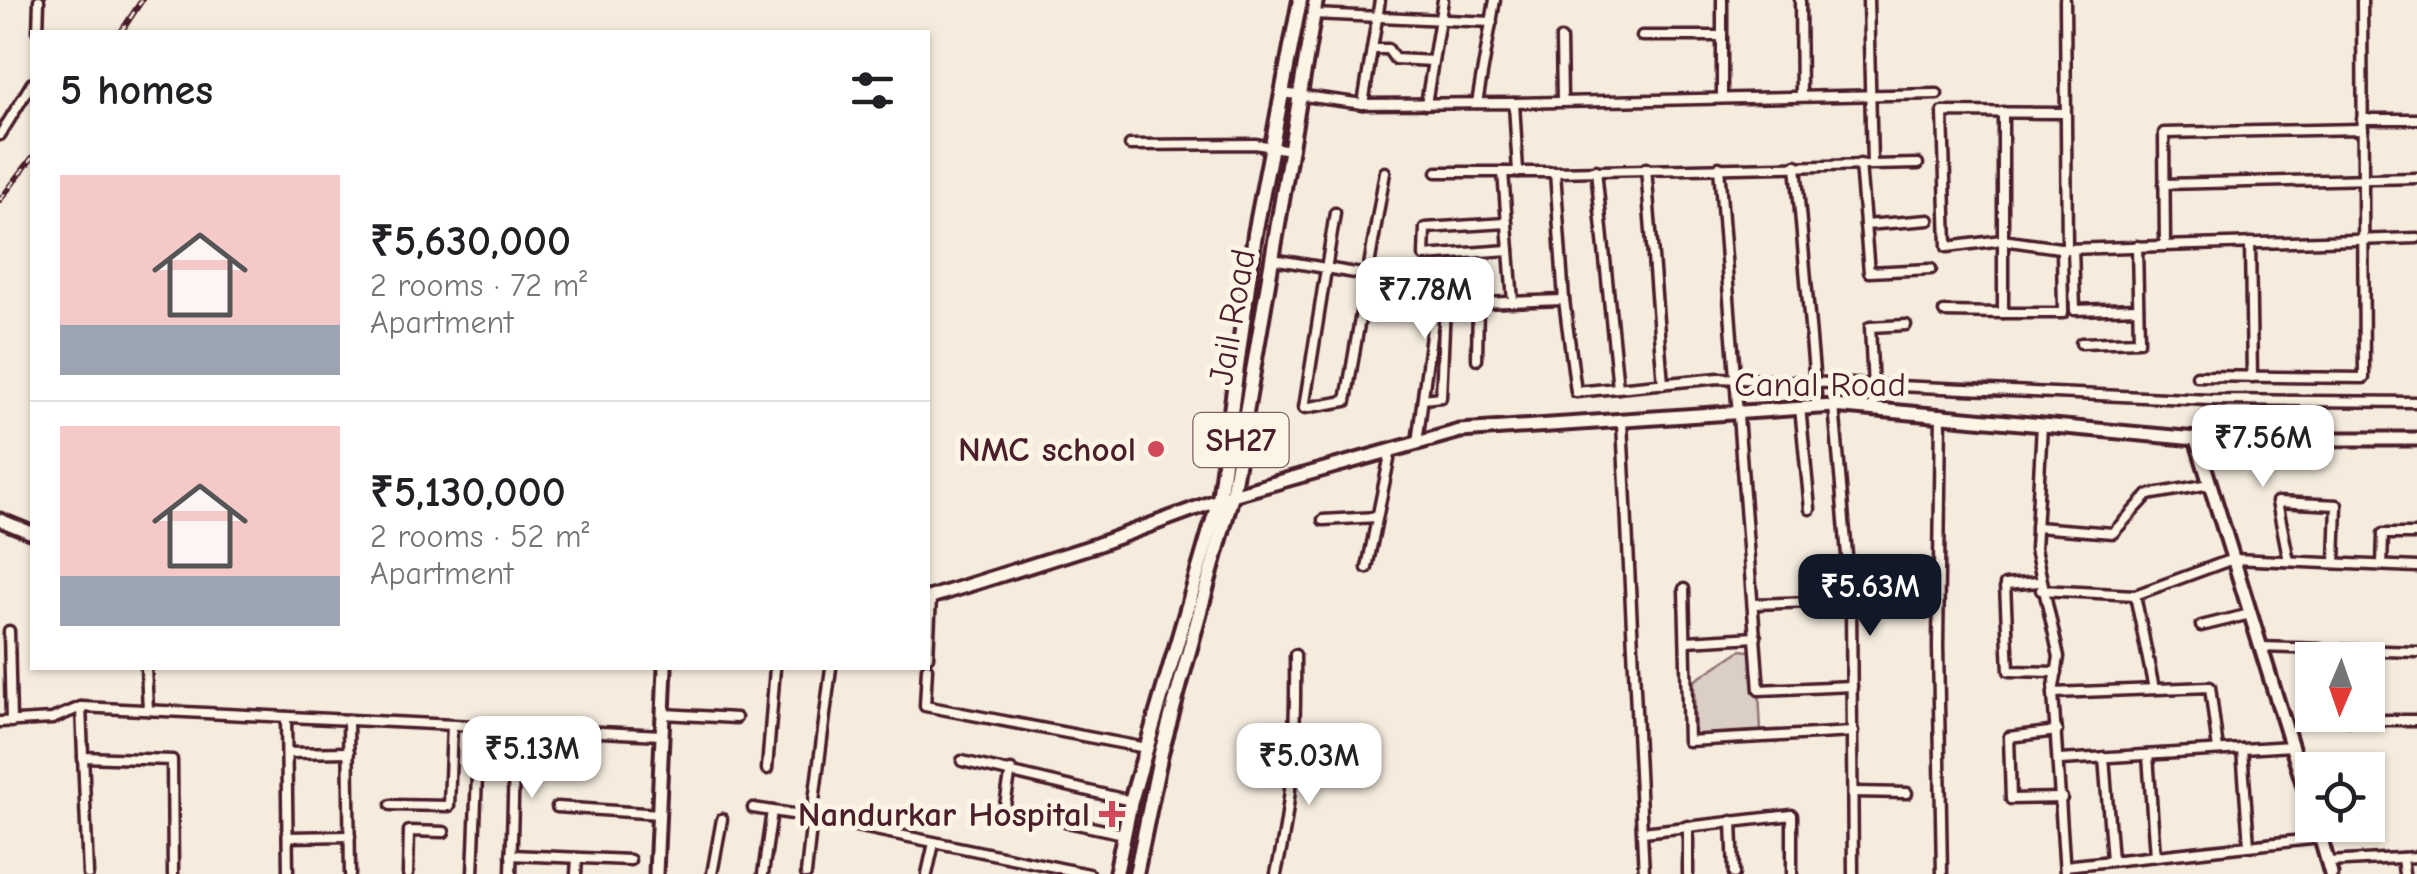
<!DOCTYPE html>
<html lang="en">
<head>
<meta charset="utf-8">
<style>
  body { margin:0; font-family:"Comic Neue",sans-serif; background:#f6f6f6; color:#202124; height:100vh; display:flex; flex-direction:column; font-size:38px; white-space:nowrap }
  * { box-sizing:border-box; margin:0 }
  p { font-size:32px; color:#757577 }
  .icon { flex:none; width:55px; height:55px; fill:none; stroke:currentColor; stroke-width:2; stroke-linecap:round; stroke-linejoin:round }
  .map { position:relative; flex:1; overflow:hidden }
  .sheet { position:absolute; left:30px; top:30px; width:900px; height:640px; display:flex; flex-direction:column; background:#fff; border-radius:0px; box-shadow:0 2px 8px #0004 }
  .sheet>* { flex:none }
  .needle { width:65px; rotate:182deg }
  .tools { position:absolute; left:2295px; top:642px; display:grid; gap:20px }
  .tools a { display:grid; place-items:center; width:90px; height:90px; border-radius:0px; background:#fff; box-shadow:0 2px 8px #0004; font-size:50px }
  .price { position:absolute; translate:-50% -85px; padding:0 22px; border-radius:20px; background:#fff; color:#222; font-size:32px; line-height:65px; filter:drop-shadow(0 2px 5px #0008) }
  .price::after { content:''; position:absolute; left:50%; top:60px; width:30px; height:22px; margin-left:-15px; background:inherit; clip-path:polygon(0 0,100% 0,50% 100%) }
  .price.active { background:#111827; color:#fff }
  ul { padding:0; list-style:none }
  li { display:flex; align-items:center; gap:30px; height:250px; padding:0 30px }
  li+li { border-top:2px solid #e0e0e0 }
  li span { display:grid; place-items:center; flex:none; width:280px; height:200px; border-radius:0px; color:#555 }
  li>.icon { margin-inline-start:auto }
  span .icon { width:120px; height:120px; fill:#fffc; stroke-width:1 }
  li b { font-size:42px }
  h2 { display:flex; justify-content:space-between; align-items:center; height:120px; padding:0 30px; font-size:42px }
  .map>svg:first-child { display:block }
  .green { fill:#dbcec4; stroke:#927678; stroke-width:2.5 }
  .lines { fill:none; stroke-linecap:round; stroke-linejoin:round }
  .street-casing { stroke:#4a1f2b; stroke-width:15 }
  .secondary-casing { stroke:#4a1f2b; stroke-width:19 }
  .primary-casing { stroke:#4a1f2b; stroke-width:20 }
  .street { stroke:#fcf5e5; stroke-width:8 }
  .secondary { stroke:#fcf5e5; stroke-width:11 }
  .primary { stroke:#fcf5e5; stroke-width:12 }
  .rail-casing { stroke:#4a1f2b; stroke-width:6 }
  .rail { stroke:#fcf5e5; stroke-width:2.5; stroke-dasharray:8; stroke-linecap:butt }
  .poi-dot { fill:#d1495b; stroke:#fcf5e5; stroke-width:4 }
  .labels { text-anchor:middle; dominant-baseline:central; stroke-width:10; stroke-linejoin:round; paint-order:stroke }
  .shield { fill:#fcf5e5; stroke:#7f5f63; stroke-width:2.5 }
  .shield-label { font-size:32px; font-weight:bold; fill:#4a1f2b }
  .street-label { font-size:35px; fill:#4a1f2b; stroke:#fcf5e5 }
  .poi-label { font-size:35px; font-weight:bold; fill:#4a1f2b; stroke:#fcf5e5; text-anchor:end }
</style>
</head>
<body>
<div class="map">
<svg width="2417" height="874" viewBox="0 0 2417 874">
  <rect width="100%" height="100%" fill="#f5ecde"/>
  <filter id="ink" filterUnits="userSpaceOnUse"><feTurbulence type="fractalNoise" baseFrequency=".01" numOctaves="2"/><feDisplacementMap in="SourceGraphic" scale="20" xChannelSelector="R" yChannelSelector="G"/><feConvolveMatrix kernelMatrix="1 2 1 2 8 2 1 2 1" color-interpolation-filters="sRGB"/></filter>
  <g filter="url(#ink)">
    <path class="green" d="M1741,650l16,2 4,79 -66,4 -1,-54z"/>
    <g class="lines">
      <g class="street-casing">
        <g id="street">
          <path d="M1800,0l1,96"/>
          <path d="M1868,0l4,164"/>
          <path d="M2065,0l2,249 -65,-9 -55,7 -4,-135 123,1"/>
          <path d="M1313,14l179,8"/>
          <path d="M38,32l1,-32"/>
          <path d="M1642,36h80"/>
          <path d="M1561,39l1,61"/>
          <path d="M1373,49h15l7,10 38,2"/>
          <path d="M1282,93l81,11 151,-1 4,69h37l9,128 12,92 143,-14 491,22 207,2"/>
          <path d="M1722,98v-98"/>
          <path d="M1477,103l18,-103"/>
          <path d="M1514,103l423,-9"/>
          <path d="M1363,104l17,-104"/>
          <path d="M1426,104l17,-104"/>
          <path d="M2362,119h55"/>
          <path d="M0,135l32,-52"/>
          <path d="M1130,145l125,-1 35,6"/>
          <path d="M1860,164l9,108 62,-3"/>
          <path d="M1796,165l21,242"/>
          <path d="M1719,167l40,523 93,-4"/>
          <path d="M1646,168l17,216"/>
          <path d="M1596,170l22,218"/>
          <path d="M1437,172h81"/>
          <path d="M1503,172l10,130"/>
          <path d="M1555,172l363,-8"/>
          <path d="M2164,184l253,-6"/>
          <path d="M1335,213l-31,195 42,-7 39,-229"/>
          <path d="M1507,223l-82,5 -1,28 85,-6"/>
          <path d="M1865,225l64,-5"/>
          <path d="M2250,243l2,134"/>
          <path d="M2165,245l-1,-112 199,-4"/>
          <path d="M2067,249l350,-11"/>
          <path d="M2073,249l2,61 63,-2"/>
          <path d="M1272,259l95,16"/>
          <path d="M1363,297l30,9 171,-6"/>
          <path d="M1944,312l59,1v-201"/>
          <path d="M2003,313h60l-1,-65"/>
          <path d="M2081,343l58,-2 -2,-95"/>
          <path d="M1477,359l1,-56"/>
          <path d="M2197,376l167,2 -2,-378"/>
          <path d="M1423,399l18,-2 4,-93"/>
          <path d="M1834,406l17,195 2,273"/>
          <path d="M1800,407l10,102"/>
          <path d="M1874,408l-4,-81 36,-2"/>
          <path d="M1941,414l-3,232 4,228"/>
          <path d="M1622,422l22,452"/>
          <path d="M2042,425l-7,124 24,108 -6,36 12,181"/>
          <path d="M1417,443l18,-139"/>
          <path d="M1323,520l54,-3"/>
          <path d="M2036,527l77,6 35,-38 62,-11"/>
          <path d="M2289,561l-12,-59 60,3 -2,58"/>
          <path d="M2382,565l1,-31h34"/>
          <path d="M1367,568l24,-118"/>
          <path d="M2039,582l-34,3 4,86 48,1"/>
          <path d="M1684,589l4,152 165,-9"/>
          <path d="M2041,590l94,5 19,94"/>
          <path d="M2135,595l98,-36 184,8"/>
          <path d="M1754,604l184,-6"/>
          <path d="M2201,626l49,-12"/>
          <path d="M9,631l2,91"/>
          <path d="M1687,641l69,-4"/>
          <path d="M2261,647l156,5"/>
          <path d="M928,656l3,-59"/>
          <path d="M146,668l2,42"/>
          <path d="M927,668l-2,38 221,42"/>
          <path d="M2053,693l157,-6 8,63"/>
          <path d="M81,707l7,167"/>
          <path d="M663,714l73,4"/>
          <path d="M286,717l2,157"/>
          <path d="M348,720l2,154"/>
          <path d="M2347,720h70"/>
          <path d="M0,722l52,-3 29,-12 581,28"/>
          <path d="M2057,731l-48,6 2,62 51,-1"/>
          <path d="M2242,749l7,96"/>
          <path d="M287,753l62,-1"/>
          <path d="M2148,755l7,101"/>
          <path d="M83,757l89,3 1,114"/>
          <path d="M2104,757l8,103"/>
          <path d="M2060,760l232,-14"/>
          <path d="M962,761l169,40"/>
          <path d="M767,769l8,-101"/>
          <path d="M1853,792l54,1"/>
          <path d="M391,805l58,1 3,-81"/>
          <path d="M1005,805l6,-35"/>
          <path d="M557,807l102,7"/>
          <path d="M753,808l59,9 19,-149"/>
          <path d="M1732,821l2,53"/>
          <path d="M1067,822l57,12"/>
          <path d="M1643,832l149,-17v59"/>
          <path d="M288,837l62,-1"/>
          <path d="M511,855l119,5"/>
          <path d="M2402,858l2,16"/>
          <path d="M2328,862l89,-5"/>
          <path d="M2065,866l256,-28"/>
          <path d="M408,874l1,-43 35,1"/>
          <path d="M473,874l6,-148"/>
          <path d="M511,874l4,-146"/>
          <path d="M576,874l1,-16"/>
          <path d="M712,874l10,-55"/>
          <path d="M763,874l9,-63"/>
          <path d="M806,874l6,-57 277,57"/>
          <path d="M927,874l7,-31"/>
          <path d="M1276,874c17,-73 20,-144 19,-219"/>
          <path d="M1688,874v-48"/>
        </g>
      </g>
      <g class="secondary-casing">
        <g id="secondary">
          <path d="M2196,439l116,373"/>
          <path d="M0,520l32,13"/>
          <path d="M928,598l168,-53 136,-50 228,-64 374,-25 362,33h221"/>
          <path d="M2317,825l14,49"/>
          <path d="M656,874l9,-206"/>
        </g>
      </g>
      <g class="primary-casing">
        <g id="primary">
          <path d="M1116,874l15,-73 88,-301 36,-266 45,-234"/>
          <path d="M1136,874l25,-121 71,-258 84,-495"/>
        </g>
      </g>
      <use href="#street" class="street"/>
      <use href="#secondary" class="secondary"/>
      <use href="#primary" class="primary"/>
      <g class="rail-casing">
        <g id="rail">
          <path d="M121,32l21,-32"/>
          <path d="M0,200l32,-42"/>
        </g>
      </g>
      <use href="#rail" class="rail"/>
    </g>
  </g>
  <g class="poi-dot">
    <circle cx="1156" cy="449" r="10"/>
    <path d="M1107 799h10v10h10v10h-10v10h-10v-10h-10v-10h10z"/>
  </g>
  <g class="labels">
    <rect class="shield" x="1193.5" y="413" width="95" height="54" rx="8"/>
    <g class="shield-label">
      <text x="1241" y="440">SH27</text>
    </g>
    <g class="street-label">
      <text transform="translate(1232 317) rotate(-80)">Jail Road</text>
      <text x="1820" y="384">Canal Road</text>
    </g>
    <g class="poi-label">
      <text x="1136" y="449">NMC school</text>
      <text x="1090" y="814">Nandurkar Hospital</text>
    </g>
  </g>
</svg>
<div class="tools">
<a><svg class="needle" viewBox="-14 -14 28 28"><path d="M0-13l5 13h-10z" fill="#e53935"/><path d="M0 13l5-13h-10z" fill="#757577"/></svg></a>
<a><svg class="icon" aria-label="locate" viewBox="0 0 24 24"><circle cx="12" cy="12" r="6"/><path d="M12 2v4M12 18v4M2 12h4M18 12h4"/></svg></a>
</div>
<b class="price" style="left:1425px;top:342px">₹7.78M</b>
<b class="price" style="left:2263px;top:490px">₹7.56M</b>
<b class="price active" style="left:1870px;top:639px">₹5.63M</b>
<b class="price" style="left:532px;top:801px">₹5.13M</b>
<b class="price" style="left:1309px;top:808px">₹5.03M</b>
<section class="sheet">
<h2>5 homes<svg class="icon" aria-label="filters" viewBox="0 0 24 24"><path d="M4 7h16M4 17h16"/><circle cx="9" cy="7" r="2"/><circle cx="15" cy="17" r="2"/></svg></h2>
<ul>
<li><span style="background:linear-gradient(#f6c9c9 75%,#9aa5b1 0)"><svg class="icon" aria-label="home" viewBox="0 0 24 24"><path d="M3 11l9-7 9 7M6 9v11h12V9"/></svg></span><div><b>₹5,630,000</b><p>2 rooms · 72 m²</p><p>Apartment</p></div></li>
<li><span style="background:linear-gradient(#f6c9c9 75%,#9aa5b1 0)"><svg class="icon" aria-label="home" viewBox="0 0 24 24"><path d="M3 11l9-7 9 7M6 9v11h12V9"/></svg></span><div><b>₹5,130,000</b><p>2 rooms · 52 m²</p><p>Apartment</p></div></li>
</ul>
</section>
</div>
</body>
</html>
